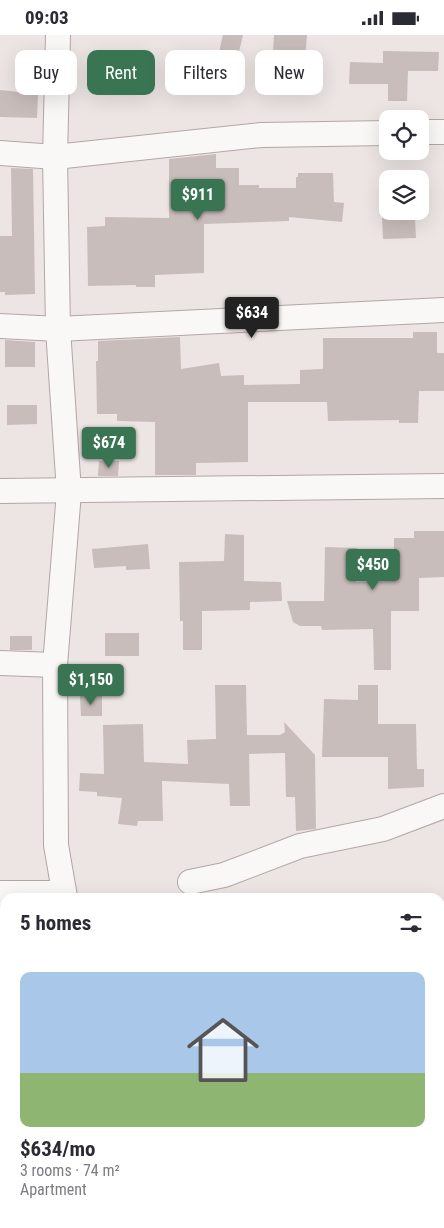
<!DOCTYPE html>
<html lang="en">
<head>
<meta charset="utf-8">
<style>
  body { margin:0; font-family:"Roboto Condensed",sans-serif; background:#f7f7f7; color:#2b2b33; height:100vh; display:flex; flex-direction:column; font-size:19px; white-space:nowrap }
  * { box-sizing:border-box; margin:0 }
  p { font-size:16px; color:#7c7c81 }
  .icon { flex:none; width:28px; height:28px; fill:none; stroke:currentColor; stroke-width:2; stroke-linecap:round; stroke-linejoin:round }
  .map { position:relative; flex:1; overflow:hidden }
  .sheet { position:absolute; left:0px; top:858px; width:445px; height:336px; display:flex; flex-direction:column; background:#fff; border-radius:15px 15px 0 0; box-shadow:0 5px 20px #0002 }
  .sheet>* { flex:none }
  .top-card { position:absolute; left:15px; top:15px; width:415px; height:45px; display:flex; gap:10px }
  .buttons { position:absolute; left:379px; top:75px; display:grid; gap:10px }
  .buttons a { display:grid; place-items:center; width:50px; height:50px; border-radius:10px; background:#fff; box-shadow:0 5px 20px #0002; font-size:25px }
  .price { position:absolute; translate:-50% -42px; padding:0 11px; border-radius:5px; background:#397553; color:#fff; font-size:16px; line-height:32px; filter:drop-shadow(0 1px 2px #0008) }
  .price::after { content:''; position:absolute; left:50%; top:30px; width:15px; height:11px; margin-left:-8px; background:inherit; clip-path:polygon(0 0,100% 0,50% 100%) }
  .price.selected { background:#222; color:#fff }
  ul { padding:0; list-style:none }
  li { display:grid; align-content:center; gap:10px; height:265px; padding:0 20px }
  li+li { border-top:1px solid #e1e1e2 }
  li span { display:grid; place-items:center; height:155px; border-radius:10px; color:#555 }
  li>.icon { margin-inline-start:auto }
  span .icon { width:90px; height:90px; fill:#fffc; stroke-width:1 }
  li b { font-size:21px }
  h2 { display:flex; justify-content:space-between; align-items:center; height:60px; padding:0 20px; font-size:21px }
  .chip { padding:0 18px; border-radius:10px; background:#fff; box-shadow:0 5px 20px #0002; font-size:18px; line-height:45px }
  .chip.selected { background:#397553; color:#fff }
  .status { display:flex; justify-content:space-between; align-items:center; height:35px; padding:0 25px; background:#fff; direction:ltr }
  .status svg { height:14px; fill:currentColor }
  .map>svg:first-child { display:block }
  .built { fill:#ded3d2 }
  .building { fill:#c9bdbb }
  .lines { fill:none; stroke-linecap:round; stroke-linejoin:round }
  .minor-casing { stroke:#b3a7a5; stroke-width:26 }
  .minor { stroke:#faf7f7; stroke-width:24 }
</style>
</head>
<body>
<div class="status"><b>09:03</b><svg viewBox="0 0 49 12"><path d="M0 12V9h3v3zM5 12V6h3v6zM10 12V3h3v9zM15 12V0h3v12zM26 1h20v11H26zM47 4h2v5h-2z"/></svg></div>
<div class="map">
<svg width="444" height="1193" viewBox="0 0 444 1193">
  <rect width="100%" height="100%" fill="#ece5e4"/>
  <path class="built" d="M444,1058v135h-444v-46l5,-1v43h435v-130z"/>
  <g class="building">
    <path d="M223,0h20l-5,21 -19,-4z"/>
    <path d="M274,0h33l-4,52 -32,-2z"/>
    <path d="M383,16l56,1 -1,19h-30l-1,30h-19v-17h-39l1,-22 33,1z"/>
    <path d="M0,55l38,4 -1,24 -37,-1z"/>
    <path d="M216,119v14h23v17h20v3h37v-11h2v-4h35l1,29 10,1 -2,19 -53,-5v4l-85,3v49l-49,2v12h-19v-2l-48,1 -1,-59 18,-1v-9l64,1v-59z"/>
    <path d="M11,133l22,1 2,125 -30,1v-3h-5v-56h12z"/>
    <path d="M389,176h23l1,6h2l1,21 -33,1 -1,-21h7z"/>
    <path d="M413,297h24v21h7v38h-25l-1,32h-19v-3l-71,1 -1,-19h-79v60l-52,1v12h-41v-53l-38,-1v-7h-20l-1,-53h2v-20l82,-4 1,32 38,-6 2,13 23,-1v10l56,-1v-14l23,-1v-31h90z"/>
    <path d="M5,305l30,2v25h-30z"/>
    <path d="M7,370h30v19l-30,1z"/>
    <path d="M99,426h20l-1,15h-20z"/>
    <path d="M414,496h30v46l-25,1v33h-28v59h-17l-1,-41 -51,1 -1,-4h-21l-7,-4 -6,-21h37l1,-54 32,1 -1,34 38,-1v-43h20z"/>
    <path d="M225,499l19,1v46l37,1 1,19 -32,1v8l-48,1v39h-19v-29h-3l-1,-59 45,-1z"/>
    <path d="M148,509l2,25 -24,1v-4l-32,2 -2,-19z"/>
    <rect x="105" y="598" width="34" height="23"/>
    <rect x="10" y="601" width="22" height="14"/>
    <path d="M215,650h31l1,50h33l5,-3 -1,-10 31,33 1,74 -20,2 -1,-34h-9l-1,-44 -36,1 1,52h-20l-1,-22 -67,-3 1,40h-25l-1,5 -19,-2 4,-26 -25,-2v-4l-18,-1 1,-18 24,1 -1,-49 40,-1 1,38 44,2 -1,-24 29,-1z"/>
    <path d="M358,650h20v39h38l1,45h7v18l-36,2v-32h-66l2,-58 34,1z"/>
    <path d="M102,660v21h-21l-1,-20z"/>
  </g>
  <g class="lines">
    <g class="minor-casing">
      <g id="minor">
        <path d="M58,0l-3,122 3,172 11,163 -14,173 1,180 9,52"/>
        <path d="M420,97h24"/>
        <path d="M0,118l55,4 206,-22 127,-2"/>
        <path d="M0,291l58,3 386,-19"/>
        <path d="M0,456l444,-5"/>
        <path d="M0,628l55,2"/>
        <path d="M190,847l34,-7 76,-29 83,-17 61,-23"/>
        <path d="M0,858h64"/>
        <path d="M440,956l4,-9"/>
        <path d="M0,1133l5,-1"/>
        <path d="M440,1160l4,-1"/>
        <path d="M132,1189l1,4"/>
        <path d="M194,1193l37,-4"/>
      </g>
    </g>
    <use href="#minor" class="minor"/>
  </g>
</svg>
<div class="buttons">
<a><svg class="icon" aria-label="locate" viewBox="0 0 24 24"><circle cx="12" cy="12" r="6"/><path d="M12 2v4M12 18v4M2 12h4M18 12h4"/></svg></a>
<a><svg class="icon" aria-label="layers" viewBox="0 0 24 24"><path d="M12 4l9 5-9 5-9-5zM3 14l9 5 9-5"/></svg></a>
</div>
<b class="price" style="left:198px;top:186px">$911</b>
<b class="price selected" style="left:252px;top:304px">$634</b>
<b class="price" style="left:109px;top:434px">$674</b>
<b class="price" style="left:373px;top:556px">$450</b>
<b class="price" style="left:91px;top:671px">$1,150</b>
<div class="top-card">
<a class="chip">Buy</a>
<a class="chip selected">Rent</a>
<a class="chip">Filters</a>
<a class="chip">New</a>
</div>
<section class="sheet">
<h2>5 homes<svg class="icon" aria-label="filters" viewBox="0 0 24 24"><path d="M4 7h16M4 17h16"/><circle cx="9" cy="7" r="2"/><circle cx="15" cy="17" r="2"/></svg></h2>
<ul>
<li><span style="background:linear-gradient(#a9c7e8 65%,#8fb573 0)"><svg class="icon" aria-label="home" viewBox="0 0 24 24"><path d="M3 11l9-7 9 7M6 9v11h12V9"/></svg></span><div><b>$634/mo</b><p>3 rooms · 74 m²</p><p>Apartment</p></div></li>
</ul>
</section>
</div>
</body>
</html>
